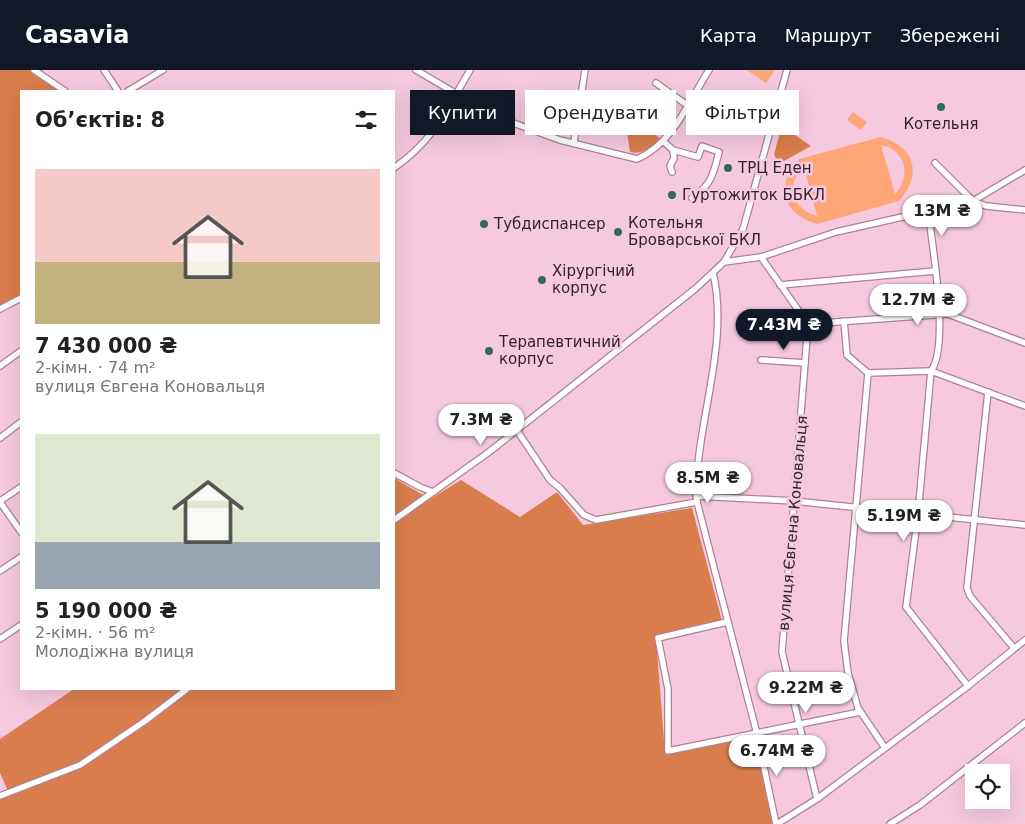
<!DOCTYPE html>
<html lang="uk">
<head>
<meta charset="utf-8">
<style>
  body { margin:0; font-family:"DejaVu Sans",sans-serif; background:#f6f6f6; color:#222; height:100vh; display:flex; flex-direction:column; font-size:19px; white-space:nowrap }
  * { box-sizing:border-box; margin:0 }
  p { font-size:16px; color:#767676 }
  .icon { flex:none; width:28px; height:28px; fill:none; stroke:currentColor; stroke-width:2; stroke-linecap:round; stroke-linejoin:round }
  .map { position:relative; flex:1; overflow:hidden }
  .panel { position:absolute; left:20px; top:20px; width:375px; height:600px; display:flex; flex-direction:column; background:#fff; border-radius:0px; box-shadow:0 5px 20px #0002 }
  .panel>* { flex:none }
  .hud { position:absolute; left:410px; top:20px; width:475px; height:45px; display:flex; gap:10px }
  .controls { position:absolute; left:965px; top:694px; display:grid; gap:10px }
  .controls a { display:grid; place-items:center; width:45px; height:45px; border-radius:0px; background:#fff; box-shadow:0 5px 20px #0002; font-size:25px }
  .price { position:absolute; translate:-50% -42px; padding:0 11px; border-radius:18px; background:#fff; color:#222; font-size:16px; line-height:32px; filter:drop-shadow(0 1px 2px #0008) }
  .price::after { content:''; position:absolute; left:50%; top:30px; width:15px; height:11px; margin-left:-8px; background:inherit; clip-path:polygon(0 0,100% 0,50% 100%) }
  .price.active { background:#111827; color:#fff }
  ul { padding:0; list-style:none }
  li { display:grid; align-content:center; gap:10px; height:265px; padding:0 15px }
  li span { display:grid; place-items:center; height:155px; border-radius:0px; color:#555 }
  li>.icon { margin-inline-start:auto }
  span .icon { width:90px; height:90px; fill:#fffc; stroke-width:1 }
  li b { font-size:21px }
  h2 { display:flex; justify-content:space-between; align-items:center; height:60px; padding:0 15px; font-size:21px }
  .pill { padding:0 18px; border-radius:0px; background:#fff; box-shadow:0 5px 20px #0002; font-size:18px; line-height:45px }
  .pill.active { background:#111827; color:#fff }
  header { display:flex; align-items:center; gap:30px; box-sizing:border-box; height:70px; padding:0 25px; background:#111827; color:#fff }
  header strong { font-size:24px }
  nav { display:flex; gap:28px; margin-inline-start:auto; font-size:18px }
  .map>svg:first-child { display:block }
  .green { fill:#ffa679; fill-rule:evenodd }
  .forest { fill:#da7d4c }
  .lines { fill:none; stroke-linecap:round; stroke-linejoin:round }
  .minor-casing { stroke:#ac8297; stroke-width:8 }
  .minor { stroke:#fff; stroke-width:5.5 }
  .poi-dot { fill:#316c57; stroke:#f6c9df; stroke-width:2 }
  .labels { text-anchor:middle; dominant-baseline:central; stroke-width:5; stroke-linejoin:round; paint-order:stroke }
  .poi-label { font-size:15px; fill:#33222b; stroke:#f6c9df; text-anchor:start }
  .street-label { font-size:15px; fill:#33222b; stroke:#f6c9df }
</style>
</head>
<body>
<header>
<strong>Casavia</strong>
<nav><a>Карта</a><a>Маршрут</a><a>Збережені</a></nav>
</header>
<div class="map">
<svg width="1025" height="754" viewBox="0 0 1025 754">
  <rect width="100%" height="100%" fill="#f6c9df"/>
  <g class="green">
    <path d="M747,0h28l-9,13z"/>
    <path d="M853,42l14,10 -6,8 -14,-10z"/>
    <path d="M881,67c34,9 42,38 18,64l-82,23c-35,-10 -42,-39 -18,-65zM881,75c25,5 31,31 14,49zM803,97h1l13,49c-25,-7 -32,-31 -14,-49z"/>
  </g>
  <g class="forest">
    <path d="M0,0h34l31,21h-44v203l-21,12z"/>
    <path d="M628,54h13l20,15c-10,8 -18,16 -31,13l-3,-20z"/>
    <path d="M782,56l29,20 -27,15h-7l-3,-7z"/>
    <path d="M394,408l29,17 4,6 34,-21 59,37 37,-25 26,33 109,-17 30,113 -66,17 9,115 88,-15 22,86h-775v-30l8,-3 -8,-18v-34l74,-50h320z"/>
  </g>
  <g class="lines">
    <g class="minor-casing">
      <g id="minor">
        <path d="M34,0l31,21"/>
        <path d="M104,0l14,21"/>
        <path d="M416,0l78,46 66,24 77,19c36,-15 52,-58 72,-89"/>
        <path d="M656,13l31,22"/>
        <path d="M128,21l35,-21"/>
        <path d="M574,72l11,-72"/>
        <path d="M664,72l9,8 1,8 -4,8 2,6"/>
        <path d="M673,80l25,7 4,-11 17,6c-6,23 -7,32 -27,46"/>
        <path d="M935,93l38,38 52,-31"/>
        <path d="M394,98c40,-28 52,-57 76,-98"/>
        <path d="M928,140c4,34 22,135 3,161l-13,143 -12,93 62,79"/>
        <path d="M761,187l47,67 -26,328 35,147"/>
        <path d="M724,192l37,-5 75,-25 137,-31 13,5 39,4"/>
        <path d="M713,203c13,54 -4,114 -12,168 -3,20 -6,41 -4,61l60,232 19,90"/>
        <path d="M780,215l155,-14"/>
        <path d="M0,239l21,-11"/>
        <path d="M844,251l3,34 21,18 63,-2 94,35"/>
        <path d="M808,254l140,-10 77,29"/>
        <path d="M761,290l44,3"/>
        <path d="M0,296l21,-15"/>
        <path d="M868,303l-24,268 4,32 10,35 27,40"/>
        <path d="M988,322l-21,196 3,8 44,52"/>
        <path d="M516,359l34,51 10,8 24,27 12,5 101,-18"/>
        <path d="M0,368l21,-16"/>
        <path d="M394,403l26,14 13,5"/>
        <path d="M696,426l98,5 231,24"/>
        <path d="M0,431l21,-14"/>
        <path d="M0,432l21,30"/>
        <path d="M394,450l95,-68 206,-163 29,-27 19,-33 44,-159"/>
        <path d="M0,501l21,-14"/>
        <path d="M727,552l-69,16 10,51v62l192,-39"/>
        <path d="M0,569l21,-14"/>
        <path d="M0,726l80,-31 65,-44 42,-32"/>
        <path d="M777,754l40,-25 151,-113 57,-46"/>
        <path d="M890,754l30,-19 105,-82"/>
      </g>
    </g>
    <use href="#minor" class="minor"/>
  </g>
  <g class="poi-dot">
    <circle cx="941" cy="37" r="5"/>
    <circle cx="728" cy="98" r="5"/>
    <circle cx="672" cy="125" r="5"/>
    <circle cx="484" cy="154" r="5"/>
    <circle cx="618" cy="162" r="5"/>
    <circle cx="542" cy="210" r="5"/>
    <circle cx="489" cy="281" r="5"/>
  </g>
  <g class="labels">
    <g class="poi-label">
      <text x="941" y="54" text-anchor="middle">Котельня</text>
      <text x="738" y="98">ТРЦ Еден</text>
      <text x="682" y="125">Гуртожиток ББКЛ</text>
      <text x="628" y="153">Котельня<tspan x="628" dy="17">Броварської БКЛ</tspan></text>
      <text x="494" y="154">Тубдиспансер</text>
      <text x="552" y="201">Хірургічий<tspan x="552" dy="17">корпус</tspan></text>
      <text x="499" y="272">Терапевтичний<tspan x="499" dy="17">корпус</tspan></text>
    </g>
    <g class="street-label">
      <text transform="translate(793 453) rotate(-85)">вулиця Євгена Коновальця</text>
    </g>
  </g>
</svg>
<div class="controls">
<a><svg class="icon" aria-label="locate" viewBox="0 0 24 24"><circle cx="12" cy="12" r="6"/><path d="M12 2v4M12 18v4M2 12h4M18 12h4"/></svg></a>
</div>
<b class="price" style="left:942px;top:167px">13M ₴</b>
<b class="price" style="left:918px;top:256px">12.7M ₴</b>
<b class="price active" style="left:784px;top:281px">7.43M ₴</b>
<b class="price" style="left:481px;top:376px">7.3M ₴</b>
<b class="price" style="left:708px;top:434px">8.5M ₴</b>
<b class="price" style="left:904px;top:472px">5.19M ₴</b>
<b class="price" style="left:806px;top:644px">9.22M ₴</b>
<b class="price" style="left:777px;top:707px">6.74M ₴</b>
<div class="hud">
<a class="pill active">Купити</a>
<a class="pill">Орендувати</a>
<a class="pill">Фільтри</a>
</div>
<section class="panel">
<h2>Об’єктів: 8<svg class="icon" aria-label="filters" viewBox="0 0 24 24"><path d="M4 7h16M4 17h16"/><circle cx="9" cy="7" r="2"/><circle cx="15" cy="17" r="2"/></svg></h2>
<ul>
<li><span style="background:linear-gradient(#f6c9c9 60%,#c2b280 0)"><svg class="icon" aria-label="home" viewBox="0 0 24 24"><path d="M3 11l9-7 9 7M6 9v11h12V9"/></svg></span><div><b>7 430 000 ₴</b><p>2-кімн. · 74 m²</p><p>вулиця Євгена Коновальця</p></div></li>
<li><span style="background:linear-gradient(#dfe7d0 70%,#9aa5b1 0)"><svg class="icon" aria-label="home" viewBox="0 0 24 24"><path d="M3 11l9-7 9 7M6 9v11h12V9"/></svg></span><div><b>5 190 000 ₴</b><p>2-кімн. · 56 m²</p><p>Молодіжна вулиця</p></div></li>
</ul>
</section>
</div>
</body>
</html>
